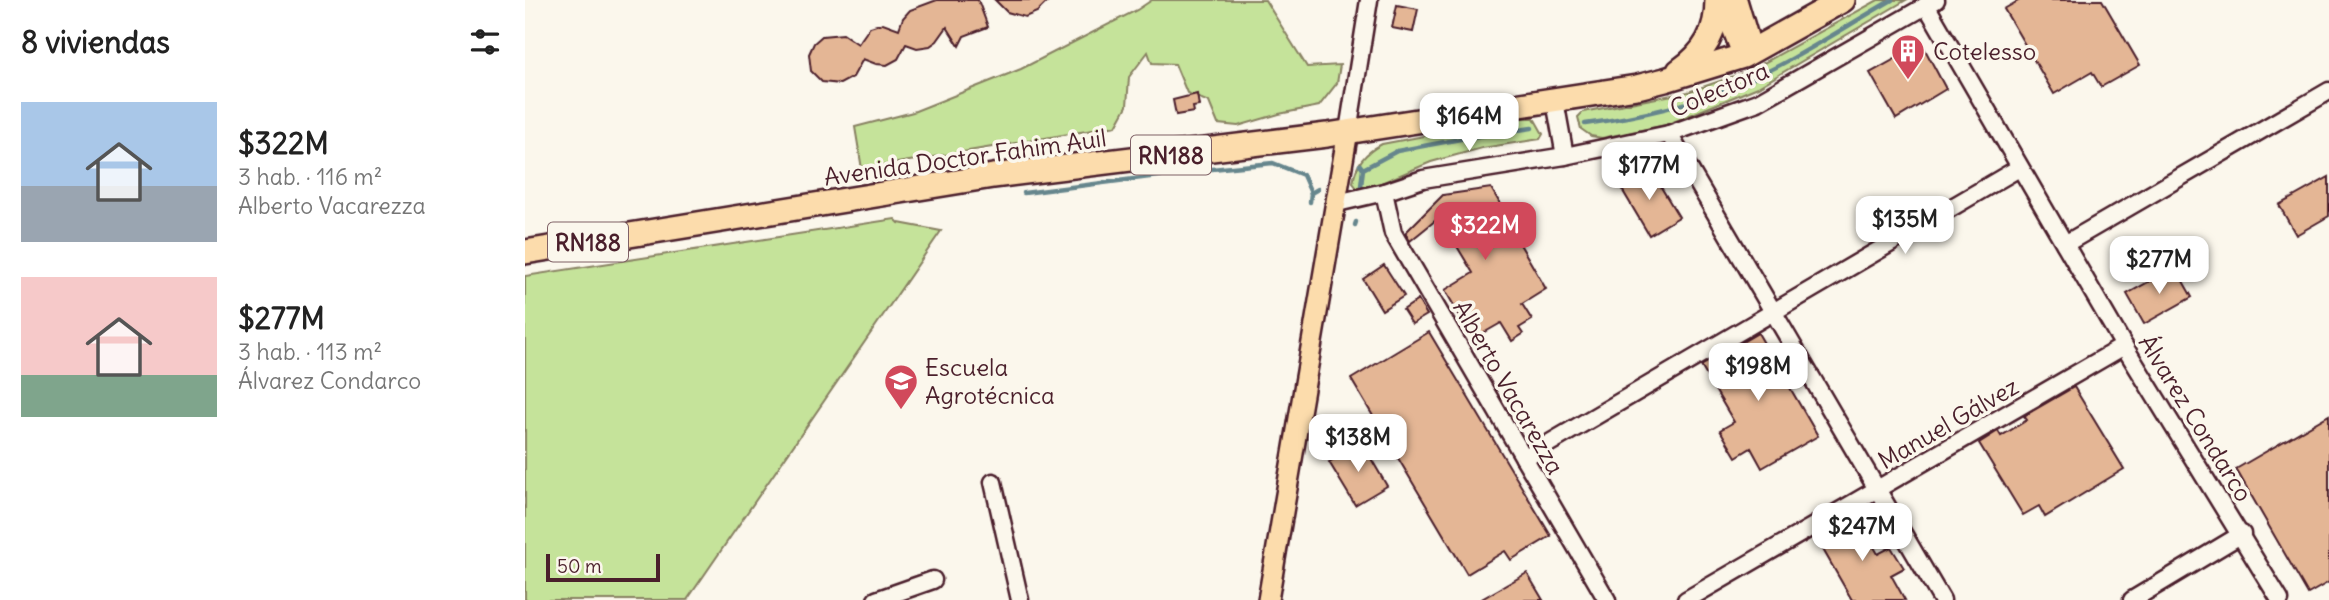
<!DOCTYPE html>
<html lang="es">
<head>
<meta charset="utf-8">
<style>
  body { margin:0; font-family:Delius,sans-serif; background:#f2f2f2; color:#222; height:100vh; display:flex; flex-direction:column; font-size:26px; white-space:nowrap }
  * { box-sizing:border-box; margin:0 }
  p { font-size:23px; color:#767676 }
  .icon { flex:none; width:38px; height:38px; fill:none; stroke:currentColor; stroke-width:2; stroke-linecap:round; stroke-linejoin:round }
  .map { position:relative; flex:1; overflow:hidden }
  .side { display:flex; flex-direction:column; background:#fff; width:525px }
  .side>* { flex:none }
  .scale { position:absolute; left:21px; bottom:18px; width:114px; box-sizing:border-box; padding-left:7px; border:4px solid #4a1f2b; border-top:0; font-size:19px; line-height:24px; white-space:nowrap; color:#4a1f2b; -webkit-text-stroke:5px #fbf7ec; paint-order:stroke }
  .price { position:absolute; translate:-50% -60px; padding:0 16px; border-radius:14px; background:#fff; color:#222; font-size:23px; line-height:46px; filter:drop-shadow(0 2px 4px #0008) }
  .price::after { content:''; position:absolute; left:50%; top:42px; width:21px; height:16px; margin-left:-10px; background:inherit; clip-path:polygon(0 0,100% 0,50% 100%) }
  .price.current { background:#d1495b; color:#fff }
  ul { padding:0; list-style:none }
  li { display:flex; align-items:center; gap:21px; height:175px; padding:0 21px }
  li span { display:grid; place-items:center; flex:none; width:196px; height:140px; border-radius:0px; color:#555 }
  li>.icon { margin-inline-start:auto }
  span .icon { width:84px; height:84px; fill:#fffc; stroke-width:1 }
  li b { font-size:30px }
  h2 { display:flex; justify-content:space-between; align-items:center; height:84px; padding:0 21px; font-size:30px }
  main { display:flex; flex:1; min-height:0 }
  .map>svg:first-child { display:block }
  .green { fill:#c5e39a; stroke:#888162; stroke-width:2 }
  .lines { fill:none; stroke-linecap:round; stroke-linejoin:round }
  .stream { stroke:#66868d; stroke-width:4.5 }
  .building { fill:#e4b695; stroke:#4a1f2b; stroke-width:2 }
  .minor-casing { stroke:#4a1f2b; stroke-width:21 }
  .major-casing { stroke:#4a1f2b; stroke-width:24 }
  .highway-casing { stroke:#4a1f2b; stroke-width:28 }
  .minor { stroke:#fbf7ec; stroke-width:16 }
  .major { stroke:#fcdcac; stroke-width:19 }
  .highway { stroke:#fcdcac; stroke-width:23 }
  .labels { text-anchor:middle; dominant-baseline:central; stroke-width:7; stroke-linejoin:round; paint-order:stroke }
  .shield { fill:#fbf7ec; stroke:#7f6065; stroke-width:2 }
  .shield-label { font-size:23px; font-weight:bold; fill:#4a1f2b }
  .poi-label { font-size:24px; fill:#4a1f2b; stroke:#fbf7ec; text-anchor:start }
  .street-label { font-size:24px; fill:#4a1f2b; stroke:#fbf7ec }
</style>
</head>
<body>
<main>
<section class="side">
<h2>8 viviendas<svg class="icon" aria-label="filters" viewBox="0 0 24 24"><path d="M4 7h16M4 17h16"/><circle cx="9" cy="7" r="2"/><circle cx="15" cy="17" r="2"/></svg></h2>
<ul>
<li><span style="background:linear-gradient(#a9c7e8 60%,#9aa5b1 0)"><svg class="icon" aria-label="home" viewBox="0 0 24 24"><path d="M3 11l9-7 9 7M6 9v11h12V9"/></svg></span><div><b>$322M</b><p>3 hab. · 116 m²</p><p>Alberto Vacarezza</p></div></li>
<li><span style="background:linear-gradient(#f6c9c9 70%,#7fa58c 0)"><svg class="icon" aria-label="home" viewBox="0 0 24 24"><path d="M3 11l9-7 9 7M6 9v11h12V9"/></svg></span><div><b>$277M</b><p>3 hab. · 113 m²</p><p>Álvarez Condarco</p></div></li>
</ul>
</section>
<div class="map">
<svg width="1804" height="600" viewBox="0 0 1804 600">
  <rect width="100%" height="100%" fill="#fbf7ec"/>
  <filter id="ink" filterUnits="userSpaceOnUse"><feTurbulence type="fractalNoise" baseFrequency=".0143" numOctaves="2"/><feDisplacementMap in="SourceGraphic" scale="14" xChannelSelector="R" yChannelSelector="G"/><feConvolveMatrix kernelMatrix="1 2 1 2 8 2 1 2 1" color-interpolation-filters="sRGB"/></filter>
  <g filter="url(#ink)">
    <g class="green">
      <path d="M627,0h113l42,67 33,-2 -3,18 -18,23 -40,8 -41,12 -20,-2 -9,-22 -22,-9 -12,-29 -23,-1 -4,-11 -19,25 -2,29 -11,20 -254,43 -7,-42 58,-15 108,-43 116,-59z"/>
      <path d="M1353,0h28l-148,87 -92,38 -64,13 -11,-2 -10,-7 -3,-12 5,-5 105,-20 61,-21z"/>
      <path d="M994,118h15l9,16 -3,5 -58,9 -51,14 -64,27 -10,-1 -4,-5c3,-20 12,-30 29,-39z"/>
      <path d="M370,219l4,4 42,8 -254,369h-162v-324z"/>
    </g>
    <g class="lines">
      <g class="stream">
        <path d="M1060,124c51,-7 104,-19 151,-38 55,-23 105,-57 156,-86"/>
        <path d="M835,165l3,4 34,-18 74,-14 61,-9"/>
        <path d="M687,169l61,-6 30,12 8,18"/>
        <path d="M836,186l2,-17"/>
        <path d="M499,193l165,-21"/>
        <path d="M785,202l1,-9 7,-4"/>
        <path d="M830,225l1,-3"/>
      </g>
    </g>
    <g class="building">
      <path d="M412,0h41l10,27 -24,9 -5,10 -12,-19 -10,14 -7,5 -13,2 -11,-4 -8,15 -11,6 -11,-1 -13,-5 -10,18 -13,7 -18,-2 -11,-11 -2,-17 5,-11 8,-7 21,-2 15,10 12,-17 13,-4 16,6 4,-11 7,-8z"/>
      <path d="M470,0h54l-12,12 -12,5 -18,-5z"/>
      <path d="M1495,0h82l38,65 -39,22 -9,-15 -38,22 -50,-85z"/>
      <path d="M872,5l21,4 -5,23 -21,-4z"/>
      <path d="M1397,44l24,45 -50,30 -26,-46z"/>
      <path d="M672,94l2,12 -6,1 1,5 -18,3 -3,-15z"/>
      <path d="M1125,169l29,48 -30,18 -29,-49z"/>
      <path d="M1804,177v39l-33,19 -17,-30z"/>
      <path d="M966,188l11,19 -3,1 47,81 -24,15 10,16 -13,8 4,6 -11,7 -11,-18 -28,16 -28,-49 28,-17 -18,-30 -5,3 -14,-26 -26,21 -5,-8 38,-38z"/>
      <path d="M859,265l20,31 -22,14 -19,-31z"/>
      <path d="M1650,267l17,30 -48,27 -17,-30z"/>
      <path d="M893,300l9,15 -15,9 -9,-14z"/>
      <path d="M904,332l122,204 -40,24 -6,-9 -38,23 -116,-195z"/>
      <path d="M1233,333l60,103 -56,32 -11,-20 -15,9 -16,-27 14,-8 -33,-56z"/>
      <path d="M1549,387l50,82 -79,48 -6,-11 -16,9 -44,-72 19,-12 3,5 26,-16 -3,-4z"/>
      <path d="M1804,415v167l-21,12 -72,-125z"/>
      <path d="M837,443l25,43 -32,19 -26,-43z"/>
      <path d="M1331,516l22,38 13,-7 13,21 -13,7 14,25h-53l-35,-61z"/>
      <path d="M1002,573l16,27h-63z"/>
    </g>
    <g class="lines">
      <g class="minor-casing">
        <g id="minor">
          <path d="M1401,5l198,341 156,254"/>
          <path d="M1030,101l10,55"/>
          <path d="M823,131l21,-131"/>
          <path d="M1144,134l273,466"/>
          <path d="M859,192l9,41 214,367"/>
          <path d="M812,203l47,-11 39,-13 142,-23 104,-22 89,-32 178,-102"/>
          <path d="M1540,244l264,-153"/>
          <path d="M999,458l495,-290"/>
          <path d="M468,482l27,118"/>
          <path d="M351,600l57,-20"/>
          <path d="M1161,600l438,-254"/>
          <path d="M1607,600l110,-66"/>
        </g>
      </g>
      <g class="major-casing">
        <g id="major">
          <path d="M1196,0l22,56"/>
          <path d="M1212,0l12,40"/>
          <path d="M743,600l80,-469"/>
        </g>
      </g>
      <g class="highway-casing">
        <g id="highway">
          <path d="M1154,71c26,-18 38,-39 38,-71"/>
          <path d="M0,252l468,-76 334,-41 310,-48 28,-7 78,-24 100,-56"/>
        </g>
      </g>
      <use href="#minor" class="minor"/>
      <use href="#major" class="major"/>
      <use href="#highway" class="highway"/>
    </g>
  </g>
  <defs>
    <g id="building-pin" transform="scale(1.75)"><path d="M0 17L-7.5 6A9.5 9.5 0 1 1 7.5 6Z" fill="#d1495b" stroke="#fbf7ec"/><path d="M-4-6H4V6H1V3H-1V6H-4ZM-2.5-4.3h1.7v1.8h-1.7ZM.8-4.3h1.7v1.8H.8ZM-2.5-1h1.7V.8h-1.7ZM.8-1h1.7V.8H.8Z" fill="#fff"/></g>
    <g id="school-pin" transform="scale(1.75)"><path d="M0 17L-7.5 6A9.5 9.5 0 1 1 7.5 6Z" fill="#d1495b" stroke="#fbf7ec"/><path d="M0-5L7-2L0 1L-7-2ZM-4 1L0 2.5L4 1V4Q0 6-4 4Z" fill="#fff"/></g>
  </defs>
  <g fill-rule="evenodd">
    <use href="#building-pin" x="1383" y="51"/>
    <use href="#school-pin" x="376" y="381"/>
  </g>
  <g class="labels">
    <g class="shield">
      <rect x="606" y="135.5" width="80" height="39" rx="5"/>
      <rect x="23" y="222.5" width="80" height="39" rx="5"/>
    </g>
    <g class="shield-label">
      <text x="646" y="155">RN188</text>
      <text x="63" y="242">RN188</text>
    </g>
    <g class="poi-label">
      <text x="1408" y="51">Cotelesso</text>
      <text x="400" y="367">Escuela<tspan x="400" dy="28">Agrotécnica</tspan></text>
    </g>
    <g class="street-label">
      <text transform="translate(1194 89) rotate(-23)">Colectora</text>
      <text transform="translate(440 157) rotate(-8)">Avenida Doctor Fahim Auil</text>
      <text transform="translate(984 387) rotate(60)">Alberto Vacarezza</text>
      <text transform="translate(1671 418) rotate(58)">Álvarez Condarco</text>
      <text transform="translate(1423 423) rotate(-30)">Manuel Gálvez</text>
    </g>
  </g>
</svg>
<div class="scale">50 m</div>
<b class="price" style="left:944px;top:153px">$164M</b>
<b class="price" style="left:1124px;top:202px">$177M</b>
<b class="price" style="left:1380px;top:256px">$135M</b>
<b class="price current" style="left:960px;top:262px">$322M</b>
<b class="price" style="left:1634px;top:296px">$277M</b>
<b class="price" style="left:1233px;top:403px">$198M</b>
<b class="price" style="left:833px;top:474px">$138M</b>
<b class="price" style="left:1337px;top:563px">$247M</b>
</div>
</main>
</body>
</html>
